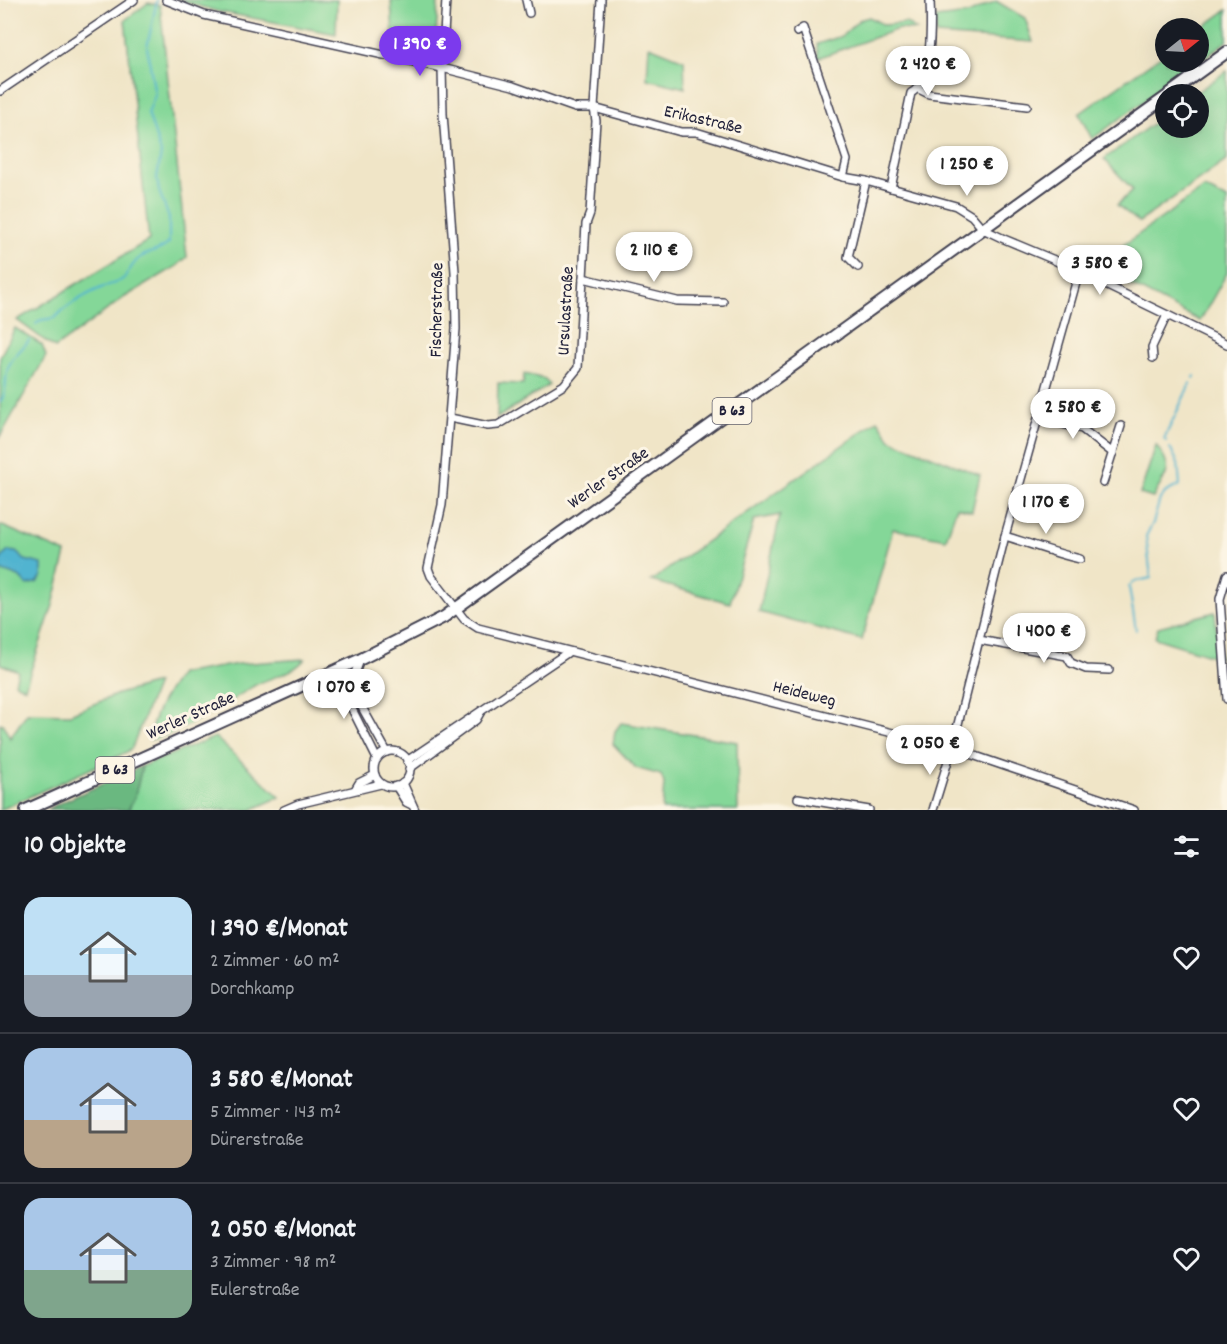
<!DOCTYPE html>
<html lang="de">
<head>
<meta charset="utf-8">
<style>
  body { margin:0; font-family:Dekko,sans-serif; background:#20242c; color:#f1f3f6; height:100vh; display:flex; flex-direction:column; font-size:22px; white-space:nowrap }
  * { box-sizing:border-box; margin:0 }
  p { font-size:20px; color:#9ea1a6 }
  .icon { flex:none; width:33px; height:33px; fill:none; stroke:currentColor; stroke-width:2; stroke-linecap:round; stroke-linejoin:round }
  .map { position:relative; height:810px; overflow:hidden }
  .sheet { display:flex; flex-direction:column; background:#171b24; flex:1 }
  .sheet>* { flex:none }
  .needle { width:39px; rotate:72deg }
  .controls { position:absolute; left:1155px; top:18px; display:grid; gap:12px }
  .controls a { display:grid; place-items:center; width:54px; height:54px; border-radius:50%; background:#171b24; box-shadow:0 6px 24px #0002; font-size:30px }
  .price { position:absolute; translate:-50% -51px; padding:0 14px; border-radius:21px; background:#fff; color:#222; font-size:20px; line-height:39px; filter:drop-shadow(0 2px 3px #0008) }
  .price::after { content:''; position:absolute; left:50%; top:36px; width:18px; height:14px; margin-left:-9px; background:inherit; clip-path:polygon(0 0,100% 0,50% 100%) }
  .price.active { background:#7c3aed; color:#fff }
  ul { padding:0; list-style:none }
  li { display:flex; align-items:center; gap:18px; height:150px; padding:0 24px }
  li+li { border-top:2px solid #363941 }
  li span { display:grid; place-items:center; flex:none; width:168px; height:120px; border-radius:18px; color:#555 }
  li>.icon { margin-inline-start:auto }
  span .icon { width:72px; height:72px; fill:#fffc; stroke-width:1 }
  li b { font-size:26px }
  h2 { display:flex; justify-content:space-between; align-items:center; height:72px; padding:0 24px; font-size:26px }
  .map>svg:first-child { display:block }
  .green { fill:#84d798; stroke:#537c6a; stroke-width:1.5 }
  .forest { fill:#6bb880; stroke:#466d5e; stroke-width:1.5 }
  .water { fill:#51b4d0; stroke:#3a6b86; stroke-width:1.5 }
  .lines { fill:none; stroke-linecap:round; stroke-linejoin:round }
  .stream { stroke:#51b4d0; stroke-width:2 }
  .street-casing { stroke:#413f50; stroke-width:10 }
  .primary-casing { stroke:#413f50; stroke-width:14 }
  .street { stroke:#fff; stroke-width:7 }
  .primary { stroke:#fff; stroke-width:10 }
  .labels { text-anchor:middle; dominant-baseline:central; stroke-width:6; stroke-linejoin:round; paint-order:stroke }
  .shield { fill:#fcf5e5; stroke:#63616e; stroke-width:1.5 }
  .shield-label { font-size:16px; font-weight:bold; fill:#22223b }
  .street-label { font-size:18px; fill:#22223b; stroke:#fcf5e5 }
</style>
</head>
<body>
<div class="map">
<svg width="1227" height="810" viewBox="0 0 1227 810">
  <rect width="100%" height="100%" fill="#fcf5e5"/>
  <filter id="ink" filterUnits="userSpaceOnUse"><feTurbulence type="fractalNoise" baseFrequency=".0167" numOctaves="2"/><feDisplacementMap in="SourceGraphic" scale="12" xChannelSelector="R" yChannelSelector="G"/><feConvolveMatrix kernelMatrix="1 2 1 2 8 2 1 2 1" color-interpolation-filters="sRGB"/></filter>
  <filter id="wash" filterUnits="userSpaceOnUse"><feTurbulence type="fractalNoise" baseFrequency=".008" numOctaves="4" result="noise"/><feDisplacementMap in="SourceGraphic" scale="24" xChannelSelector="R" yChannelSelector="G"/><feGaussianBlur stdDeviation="1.35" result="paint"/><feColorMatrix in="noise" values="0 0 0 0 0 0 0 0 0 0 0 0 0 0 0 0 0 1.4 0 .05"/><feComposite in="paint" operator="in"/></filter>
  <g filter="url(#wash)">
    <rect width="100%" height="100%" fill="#f0e5c7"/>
    <g class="green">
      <path d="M178,0h159l-1,34 -120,-23z"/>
      <path d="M391,0h47l-3,54c-9,11 -29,1 -41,-2z"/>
      <path d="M996,1l29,17 8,24 -97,-7v-17l32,-4z"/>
      <path d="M148,3l12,2 27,252 -10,9 -52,31 -70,51 -38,-28 132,-80 -24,-220z"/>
      <path d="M1227,10v31l-135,98 -13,-25 86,-61 1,9h32l1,-32z"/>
      <path d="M869,17l15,8 22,-2 10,7 -18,-1 -80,29 -1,-14 25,-8 17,-16z"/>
      <path d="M649,46l35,14 1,28 -38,-9z"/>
      <path d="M1227,71v89l-88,62 -22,-17 16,-15 -29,-31 61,-44 1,13h32v-34h-4z"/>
      <path d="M1204,188l23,11v74l-27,48 -106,-55z"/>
      <path d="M15,328l27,17 4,11 -46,81v-80z"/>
      <path d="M524,374l21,5 4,6 -52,33 1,-35 25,1z"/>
      <path d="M878,420l13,20 89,35 -8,36 -15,-4 -11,32 -53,-10 -31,111 -103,-28 21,-97 -26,5 -24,83 -79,-22z"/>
      <path d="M1156,445c21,28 9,27 -3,53l-13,-4z"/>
      <path d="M0,525l66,28 -13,52 -28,83 -10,-5 3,-12 -18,-7z"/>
      <path d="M1215,612l4,46 -64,-20 3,-11z"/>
      <path d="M305,659c-14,17 -35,17 -53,28 -24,16 -74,48 -102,53 1,-24 16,-47 30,-66l58,-10z"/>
      <path d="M157,683l-25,65 -7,5 -125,57v-87l3,1 7,14 17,-25 43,1 48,-20z"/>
      <path d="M621,723l116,19 1,68h-76l2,-27 -3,-8 -25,-7 -23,-24 2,-13z"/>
      <path d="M215,737l65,60 -29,13h-123l7,-14 7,-30z"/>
    </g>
    <path class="forest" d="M142,766l-7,30 -7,14 -81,-1z"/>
    <path class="water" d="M8,551l8,1 9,8 17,4v12l-4,6 -11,3 -8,-8 -19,-7v-10z"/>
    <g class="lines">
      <g class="stream">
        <path d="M36,324l5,-4 14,-2c12,-13 30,-23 46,-30 8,-4 15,-4 22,-9 7,-6 9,-17 18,-22 10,-6 19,-5 28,-14v-25l-10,-27 -2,-13 4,-25 -13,-40 7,-18 -8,-48 10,-47"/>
        <path d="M1194,378l1,-2"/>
        <path d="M0,402c8,-10 4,-22 8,-34 3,-11 14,-18 21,-28"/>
        <path d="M1166,441l-2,-2 26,-55"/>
        <path d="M1136,630l-7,-43 4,-5 18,-4 -5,-42 7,-13 7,-24 6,-7 14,-7 -2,-22 -8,-15"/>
      </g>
    </g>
  </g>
  <g filter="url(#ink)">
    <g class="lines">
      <g class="street-casing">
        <g id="street">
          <path d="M166,0l38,15 238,53 71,18 62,22h19l87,24h15l147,45 23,4 90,25 16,10 11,13 21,10 48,20 175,85"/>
          <path d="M446,0l-4,68 1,46 12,158 1,57 -14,176 -14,63 3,8 33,43 14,9 474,120 182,62"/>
          <path d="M526,0l3,13"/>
          <path d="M797,32l6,-4 44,132 -4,17"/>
          <path d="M919,89l10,5 98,12"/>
          <path d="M0,91l134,-91"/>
          <path d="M891,188l20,-95c22,-11 20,-70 19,-93"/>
          <path d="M858,267l-10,-10 18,-76"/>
          <path d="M583,278l94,23 46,1"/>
          <path d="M1153,358l-1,-11 15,-32"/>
          <path d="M450,418l38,8 10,-1 66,-40 14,-17 8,-144 4,-11 6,-92 -2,-13 7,-108"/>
          <path d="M1039,418l43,11 31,24"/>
          <path d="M1103,483l18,-57"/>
          <path d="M1005,536c26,8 49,17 75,23"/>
          <path d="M1227,575l-7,24 7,100"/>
          <path d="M979,640l88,16 4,7 15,6 23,1"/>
          <path d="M340,668l47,84"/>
          <path d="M333,671l44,88"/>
          <path d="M353,689l1,-13 6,-16"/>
          <circle cx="392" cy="769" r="18"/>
          <path d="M407,761l160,-108"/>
          <path d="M409,769l67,-49 4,-7"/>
          <path d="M403,783l12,27"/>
          <path d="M396,786l10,16 6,3"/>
          <path d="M356,788l3,-5 16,-8"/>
          <path d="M798,798l71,12"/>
          <path d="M284,810l14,-6 83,-20"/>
          <path d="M933,810l19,-62 53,-212 74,-264"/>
        </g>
      </g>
      <g class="primary-casing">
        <g id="primary">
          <path d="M1169,94l58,-42"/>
          <path d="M26,810l335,-151 83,-42 722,-520"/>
        </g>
      </g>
      <use href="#street" class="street"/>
      <use href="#primary" class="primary"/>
    </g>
  </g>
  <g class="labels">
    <g class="shield">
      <rect x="712.5" y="398" width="39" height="26" rx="4.5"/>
      <rect x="95.5" y="757" width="39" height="26" rx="4.5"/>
    </g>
    <g class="shield-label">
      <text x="732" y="411">B 63</text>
      <text x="115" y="770">B 63</text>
    </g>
    <g class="street-label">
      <text transform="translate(703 121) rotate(13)">Erikastraße</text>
      <text transform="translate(438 310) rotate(-89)">Fischerstraße</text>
      <text transform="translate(567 311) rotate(-87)">Ursulastraße</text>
      <text transform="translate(609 479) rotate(-35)">Werler Straße</text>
      <text transform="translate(804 695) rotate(14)">Heideweg</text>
      <text transform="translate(191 717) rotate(-24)">Werler Straße</text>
    </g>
  </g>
</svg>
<div class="controls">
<a><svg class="needle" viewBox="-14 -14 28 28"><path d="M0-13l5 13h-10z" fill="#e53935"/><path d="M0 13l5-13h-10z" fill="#9ea1a6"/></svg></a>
<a><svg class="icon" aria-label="locate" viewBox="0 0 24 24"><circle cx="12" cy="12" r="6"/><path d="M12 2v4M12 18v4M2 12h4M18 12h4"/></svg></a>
</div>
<b class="price active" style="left:420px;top:77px">1 390 €</b>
<b class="price" style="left:928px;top:97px">2 420 €</b>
<b class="price" style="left:967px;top:197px">1 250 €</b>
<b class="price" style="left:654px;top:283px">2 110 €</b>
<b class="price" style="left:1100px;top:296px">3 580 €</b>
<b class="price" style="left:1073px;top:440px">2 580 €</b>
<b class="price" style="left:1046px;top:535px">1 170 €</b>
<b class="price" style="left:1044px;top:664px">1 400 €</b>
<b class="price" style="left:344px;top:720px">1 070 €</b>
<b class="price" style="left:930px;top:776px">2 050 €</b>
</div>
<section class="sheet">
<h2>10 Objekte<svg class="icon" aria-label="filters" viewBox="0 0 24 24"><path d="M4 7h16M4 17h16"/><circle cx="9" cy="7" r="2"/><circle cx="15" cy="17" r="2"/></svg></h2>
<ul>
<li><span style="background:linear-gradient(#bfe0f5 65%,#9aa5b1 0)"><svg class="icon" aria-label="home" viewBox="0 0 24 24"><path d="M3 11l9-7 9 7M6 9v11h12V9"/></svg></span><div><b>1 390 €/Monat</b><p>2 Zimmer · 60 m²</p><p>Dorchkamp</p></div><svg class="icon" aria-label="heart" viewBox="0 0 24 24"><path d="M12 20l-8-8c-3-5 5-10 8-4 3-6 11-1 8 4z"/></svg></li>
<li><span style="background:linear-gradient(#a9c7e8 60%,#b9a48a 0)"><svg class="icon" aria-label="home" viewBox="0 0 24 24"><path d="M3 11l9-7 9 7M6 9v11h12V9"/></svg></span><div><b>3 580 €/Monat</b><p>5 Zimmer · 143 m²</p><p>Dürerstraße</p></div><svg class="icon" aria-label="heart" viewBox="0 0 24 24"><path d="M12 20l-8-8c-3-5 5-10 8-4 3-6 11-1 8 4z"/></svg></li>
<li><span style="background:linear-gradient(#a9c7e8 60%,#7fa58c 0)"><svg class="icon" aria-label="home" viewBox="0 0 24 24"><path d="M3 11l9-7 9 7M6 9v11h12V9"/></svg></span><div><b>2 050 €/Monat</b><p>3 Zimmer · 98 m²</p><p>Eulerstraße</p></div><svg class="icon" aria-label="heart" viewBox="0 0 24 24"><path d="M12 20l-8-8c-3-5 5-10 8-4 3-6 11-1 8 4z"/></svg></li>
</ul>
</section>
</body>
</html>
